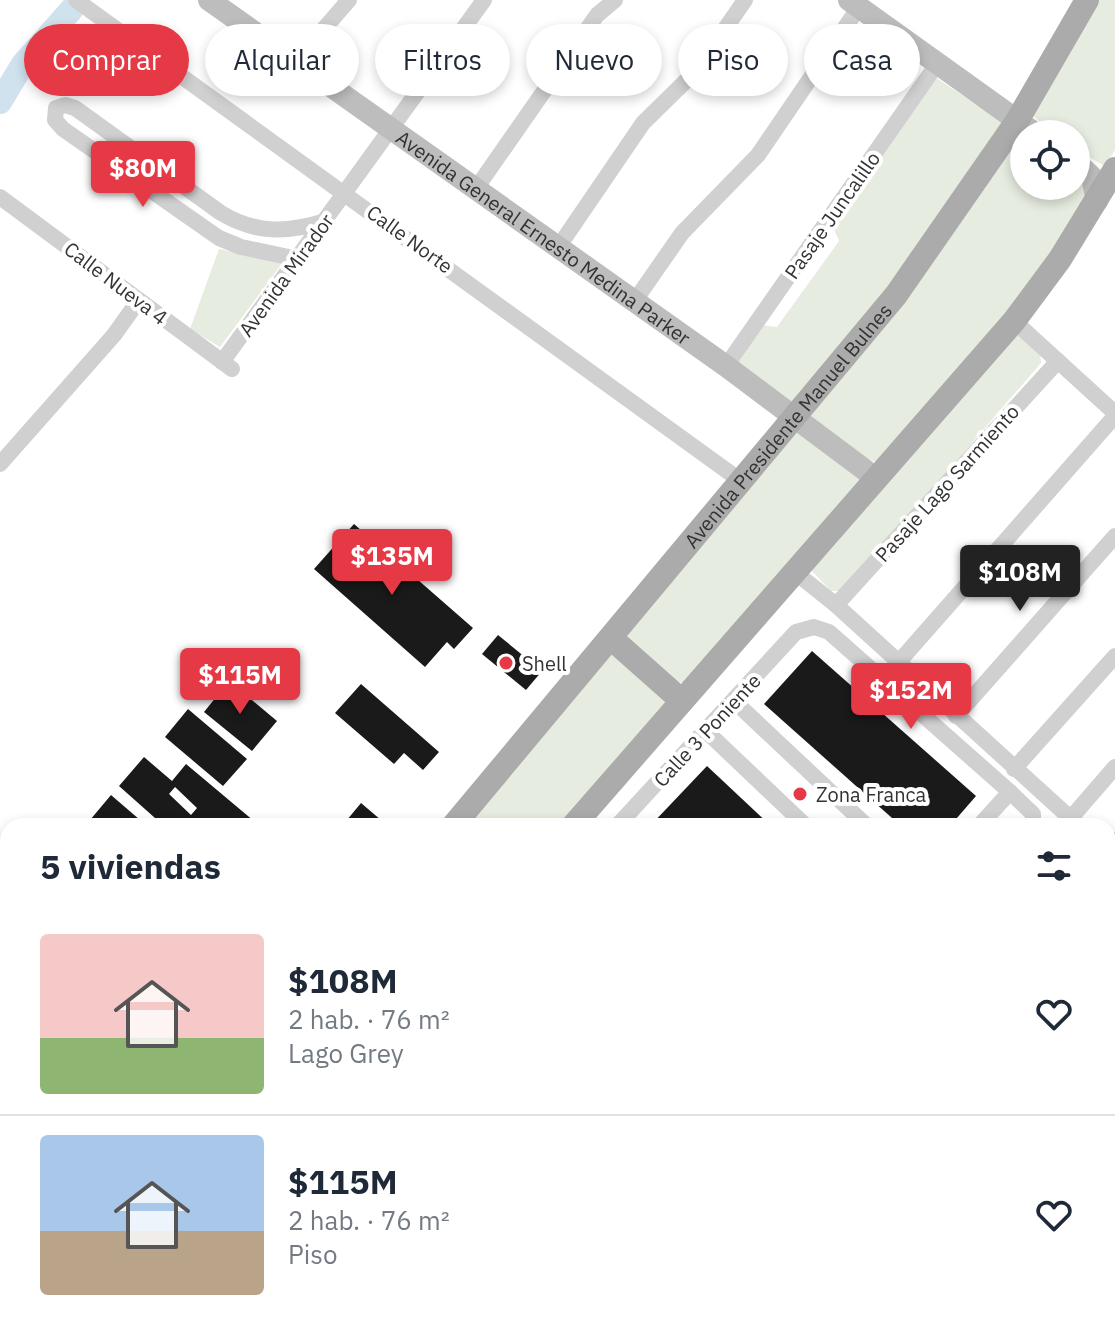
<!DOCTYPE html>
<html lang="es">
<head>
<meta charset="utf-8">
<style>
  body { margin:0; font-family:"IBM Plex Sans",sans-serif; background:#f2f2f3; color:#1f2937; height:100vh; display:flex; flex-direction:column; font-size:30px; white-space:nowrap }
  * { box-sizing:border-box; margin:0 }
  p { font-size:26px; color:#747a83 }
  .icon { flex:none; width:44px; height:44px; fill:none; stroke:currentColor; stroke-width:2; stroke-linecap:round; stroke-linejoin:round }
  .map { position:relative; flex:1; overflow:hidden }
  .sheet { position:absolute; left:0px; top:818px; width:1116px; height:512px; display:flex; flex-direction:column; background:#fff; border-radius:24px 24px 0 0; box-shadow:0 4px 12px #0003 }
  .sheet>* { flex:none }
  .guide { position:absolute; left:24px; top:24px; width:1068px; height:72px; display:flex; gap:16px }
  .fabs { position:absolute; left:1010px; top:120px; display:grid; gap:16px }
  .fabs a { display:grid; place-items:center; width:80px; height:80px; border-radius:50%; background:#fff; box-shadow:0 4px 12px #0003; font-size:40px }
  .price { position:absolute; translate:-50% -68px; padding:0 18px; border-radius:8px; background:#e63946; color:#fff; font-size:26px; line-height:52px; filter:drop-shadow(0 2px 4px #0008) }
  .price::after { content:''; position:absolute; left:50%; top:48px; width:24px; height:18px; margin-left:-12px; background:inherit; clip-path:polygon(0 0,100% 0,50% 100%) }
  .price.current { background:#222; color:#fff }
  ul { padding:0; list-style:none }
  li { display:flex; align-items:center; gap:24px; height:200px; padding:0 40px }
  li+li { border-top:2px solid #e0e1e3 }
  li span { display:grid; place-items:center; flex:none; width:224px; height:160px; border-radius:8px; color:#555 }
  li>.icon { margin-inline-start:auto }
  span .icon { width:96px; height:96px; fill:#fffc; stroke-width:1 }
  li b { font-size:34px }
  h2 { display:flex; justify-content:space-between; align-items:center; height:96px; padding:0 40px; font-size:34px }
  .tag { padding:0 28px; border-radius:36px; background:#fff; box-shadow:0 4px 12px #0003; font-size:28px; line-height:72px }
  .tag.current { background:#e63946; color:#fff }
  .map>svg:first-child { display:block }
  .green { fill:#e6ecdf }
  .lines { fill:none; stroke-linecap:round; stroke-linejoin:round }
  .river { stroke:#cfe2ee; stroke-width:24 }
  .building { fill:#1a1a1a; fill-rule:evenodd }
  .street { stroke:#d0d0d0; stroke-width:16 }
  .secondary { stroke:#bdbdbd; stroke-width:22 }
  .primary { stroke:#ababab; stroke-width:24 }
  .poi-dot { fill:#e63946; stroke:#fff; stroke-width:3 }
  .labels { text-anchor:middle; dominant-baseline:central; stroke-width:8; stroke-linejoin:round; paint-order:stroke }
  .street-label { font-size:20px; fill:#333; stroke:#fff }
  .poi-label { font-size:20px; fill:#333; stroke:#fff; text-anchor:start }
</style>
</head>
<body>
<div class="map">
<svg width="1115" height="1330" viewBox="0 0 1115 1330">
  <rect width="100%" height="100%" fill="#fff"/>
  <g class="green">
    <path d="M1095,0h20v150l-10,16 -29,-16v-16h-23l-21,-19z"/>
    <path d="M935,77l67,45 -99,147 -109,134 -63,-39 28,-39 18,2 62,-86 -8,-19z"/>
    <path d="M1024,137v49h52v-14l9,6 2,16 -52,88 -159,180 -8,-3 -57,-42 -1,-7 209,-272z"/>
    <path d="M219,249l64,13 -63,85 -30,-18z"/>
    <path d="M1019,335l21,15 1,13 -197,228h-13l-22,-23 197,-230z"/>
    <path d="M799,432l62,48 -177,203 -8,-1 -44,-35 -7,-14 162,-196z"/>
    <path d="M613,652l56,48 -106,126h-107z"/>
    <path d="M31,1322h91l-7,8h-91z"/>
  </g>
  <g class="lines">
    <path class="river" d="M0,102l23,-38 49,-55"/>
  </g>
  <g class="building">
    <path d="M354,524l119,104 -19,21 -7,-7 -22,25 -111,-98z"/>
    <path d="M498,635l44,36 -16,19 -44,-36z"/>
    <path d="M812,651l164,145 -26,30h-49l-137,-122z"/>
    <path d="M229,681l48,40 -25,30 -48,-39z"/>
    <path d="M361,684l78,68 -16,18 -19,-17 -10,11 -59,-51z"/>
    <path d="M188,709l59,50 -24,27 -58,-49z"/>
    <path d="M144,757l28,24 14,-17 74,62h-96l-45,-40zM175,787l22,21 -6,7 -22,-21z"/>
    <path d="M707,766l64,60h-121z"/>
    <path d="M111,795l36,31h-62z"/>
    <path d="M361,803l27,23h-46z"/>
    <path d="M1108,916l7,7v42l-7,8z"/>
    <path d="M404,1322h212l9,8h-212z"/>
    <path d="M756,1322h85l-8,8h-85z"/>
    <path d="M937,1322h52l-8,8h-52z"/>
    <path d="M1043,1322h48l5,5 -3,3h-58z"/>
  </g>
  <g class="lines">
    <g class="street">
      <path d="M76,0l665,481"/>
      <path d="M295,62l54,-62"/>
      <path d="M475,190l122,-175 18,-15"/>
      <path d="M0,197l232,172"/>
      <path d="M557,249l86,-126 53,-52 49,-71"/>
      <path d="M298,259l-57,-12 -22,-9 -156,-109 -8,-9 1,-12 9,-3 10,3 146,105c35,21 66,20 105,8"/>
      <path d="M634,302l48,-69 76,-78 101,-148"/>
      <path d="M1014,321l101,92"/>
      <path d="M222,362l262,-362"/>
      <path d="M726,366l211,-302"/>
      <path d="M0,464l114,-129 25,-35"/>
      <path d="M796,573l40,32 243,221"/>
      <path d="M836,605l222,-244"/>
      <path d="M897,664l218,-248"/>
      <path d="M735,702l132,124"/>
      <path d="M956,716l159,-180"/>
      <path d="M707,732l99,94"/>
      <path d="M1014,769l101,-113"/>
      <path d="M1070,819l45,-52"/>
      <path d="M617,826l179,-194 18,-5 15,5 181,160 23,22v12"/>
      <path d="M979,826l31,-34"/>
      <path d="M1108,848l7,-8"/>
      <path d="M1108,1055l7,6"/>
      <path d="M1108,1113l7,6"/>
      <path d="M1108,1234l7,-8"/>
      <path d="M885,1322l9,8"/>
      <path d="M377,1324l6,6"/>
      <path d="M1016,1330l7,-8"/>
    </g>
    <g class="secondary">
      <path id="s1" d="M209,0l517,366 151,113"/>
      <path d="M849,0l187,134"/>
      <path d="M1076,162l16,15 5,24"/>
      <path d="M0,1010l8,6"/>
      <path d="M653,1322l9,8"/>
      <path d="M712,1322l8,8"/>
    </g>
    <g class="primary">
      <path d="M611,638l71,63"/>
      <path id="s2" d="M453,826l443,-531 121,-174 70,-121"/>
      <path d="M573,826l441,-505 46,-62 55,-90"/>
      <path d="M16,1330l7,-8"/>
      <path d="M134,1330l7,-8"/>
    </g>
  </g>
  <g class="poi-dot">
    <circle cx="506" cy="663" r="8"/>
    <circle cx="800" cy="794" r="8"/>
  </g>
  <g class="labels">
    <g class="street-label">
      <text transform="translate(832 215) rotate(-55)">Pasaje Juncalillo</text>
      <text stroke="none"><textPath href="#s1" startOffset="410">Avenida General Ernesto Medina Parker</textPath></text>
      <text transform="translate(410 239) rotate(36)">Calle Norte</text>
      <text transform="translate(286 275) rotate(-54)">Avenida Mirador</text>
      <text transform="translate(116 283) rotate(37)">Calle Nueva 4</text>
      <text stroke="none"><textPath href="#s2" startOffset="522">Avenida Presidente Manuel Bulnes</textPath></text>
      <text transform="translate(947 483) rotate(-48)">Pasaje Lago Sarmiento</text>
      <text transform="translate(707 730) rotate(-47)">Calle 3 Poniente</text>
    </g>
    <g class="poi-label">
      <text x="522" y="663">Shell</text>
      <text x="816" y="794">Zona Franca</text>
    </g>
  </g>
</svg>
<div class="fabs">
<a><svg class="icon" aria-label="locate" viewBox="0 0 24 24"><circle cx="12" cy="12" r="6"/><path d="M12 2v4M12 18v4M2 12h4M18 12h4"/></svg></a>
</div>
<b class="price" style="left:143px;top:209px">$80M</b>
<b class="price" style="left:392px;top:597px">$135M</b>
<b class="price current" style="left:1020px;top:613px">$108M</b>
<b class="price" style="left:240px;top:716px">$115M</b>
<b class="price" style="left:911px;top:731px">$152M</b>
<div class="guide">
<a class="tag current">Comprar</a>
<a class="tag">Alquilar</a>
<a class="tag">Filtros</a>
<a class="tag">Nuevo</a>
<a class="tag">Piso</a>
<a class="tag">Casa</a>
</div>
<section class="sheet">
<h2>5 viviendas<svg class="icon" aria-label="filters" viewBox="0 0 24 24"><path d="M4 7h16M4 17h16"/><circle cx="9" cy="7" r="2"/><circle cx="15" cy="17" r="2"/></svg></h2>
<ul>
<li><span style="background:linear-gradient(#f6c9c9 65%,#8fb573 0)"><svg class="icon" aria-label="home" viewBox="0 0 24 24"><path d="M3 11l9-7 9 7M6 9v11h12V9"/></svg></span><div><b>$108M</b><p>2 hab. · 76 m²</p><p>Lago Grey</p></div><svg class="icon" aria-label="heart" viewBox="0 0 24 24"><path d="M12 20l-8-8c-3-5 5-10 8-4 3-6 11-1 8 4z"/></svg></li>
<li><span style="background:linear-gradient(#a9c7e8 60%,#b9a48a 0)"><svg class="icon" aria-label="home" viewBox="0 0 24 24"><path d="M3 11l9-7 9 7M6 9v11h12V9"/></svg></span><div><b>$115M</b><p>2 hab. · 76 m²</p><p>Piso</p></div><svg class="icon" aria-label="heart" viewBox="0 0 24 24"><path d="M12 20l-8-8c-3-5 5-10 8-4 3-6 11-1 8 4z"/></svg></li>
</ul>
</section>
</div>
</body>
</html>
